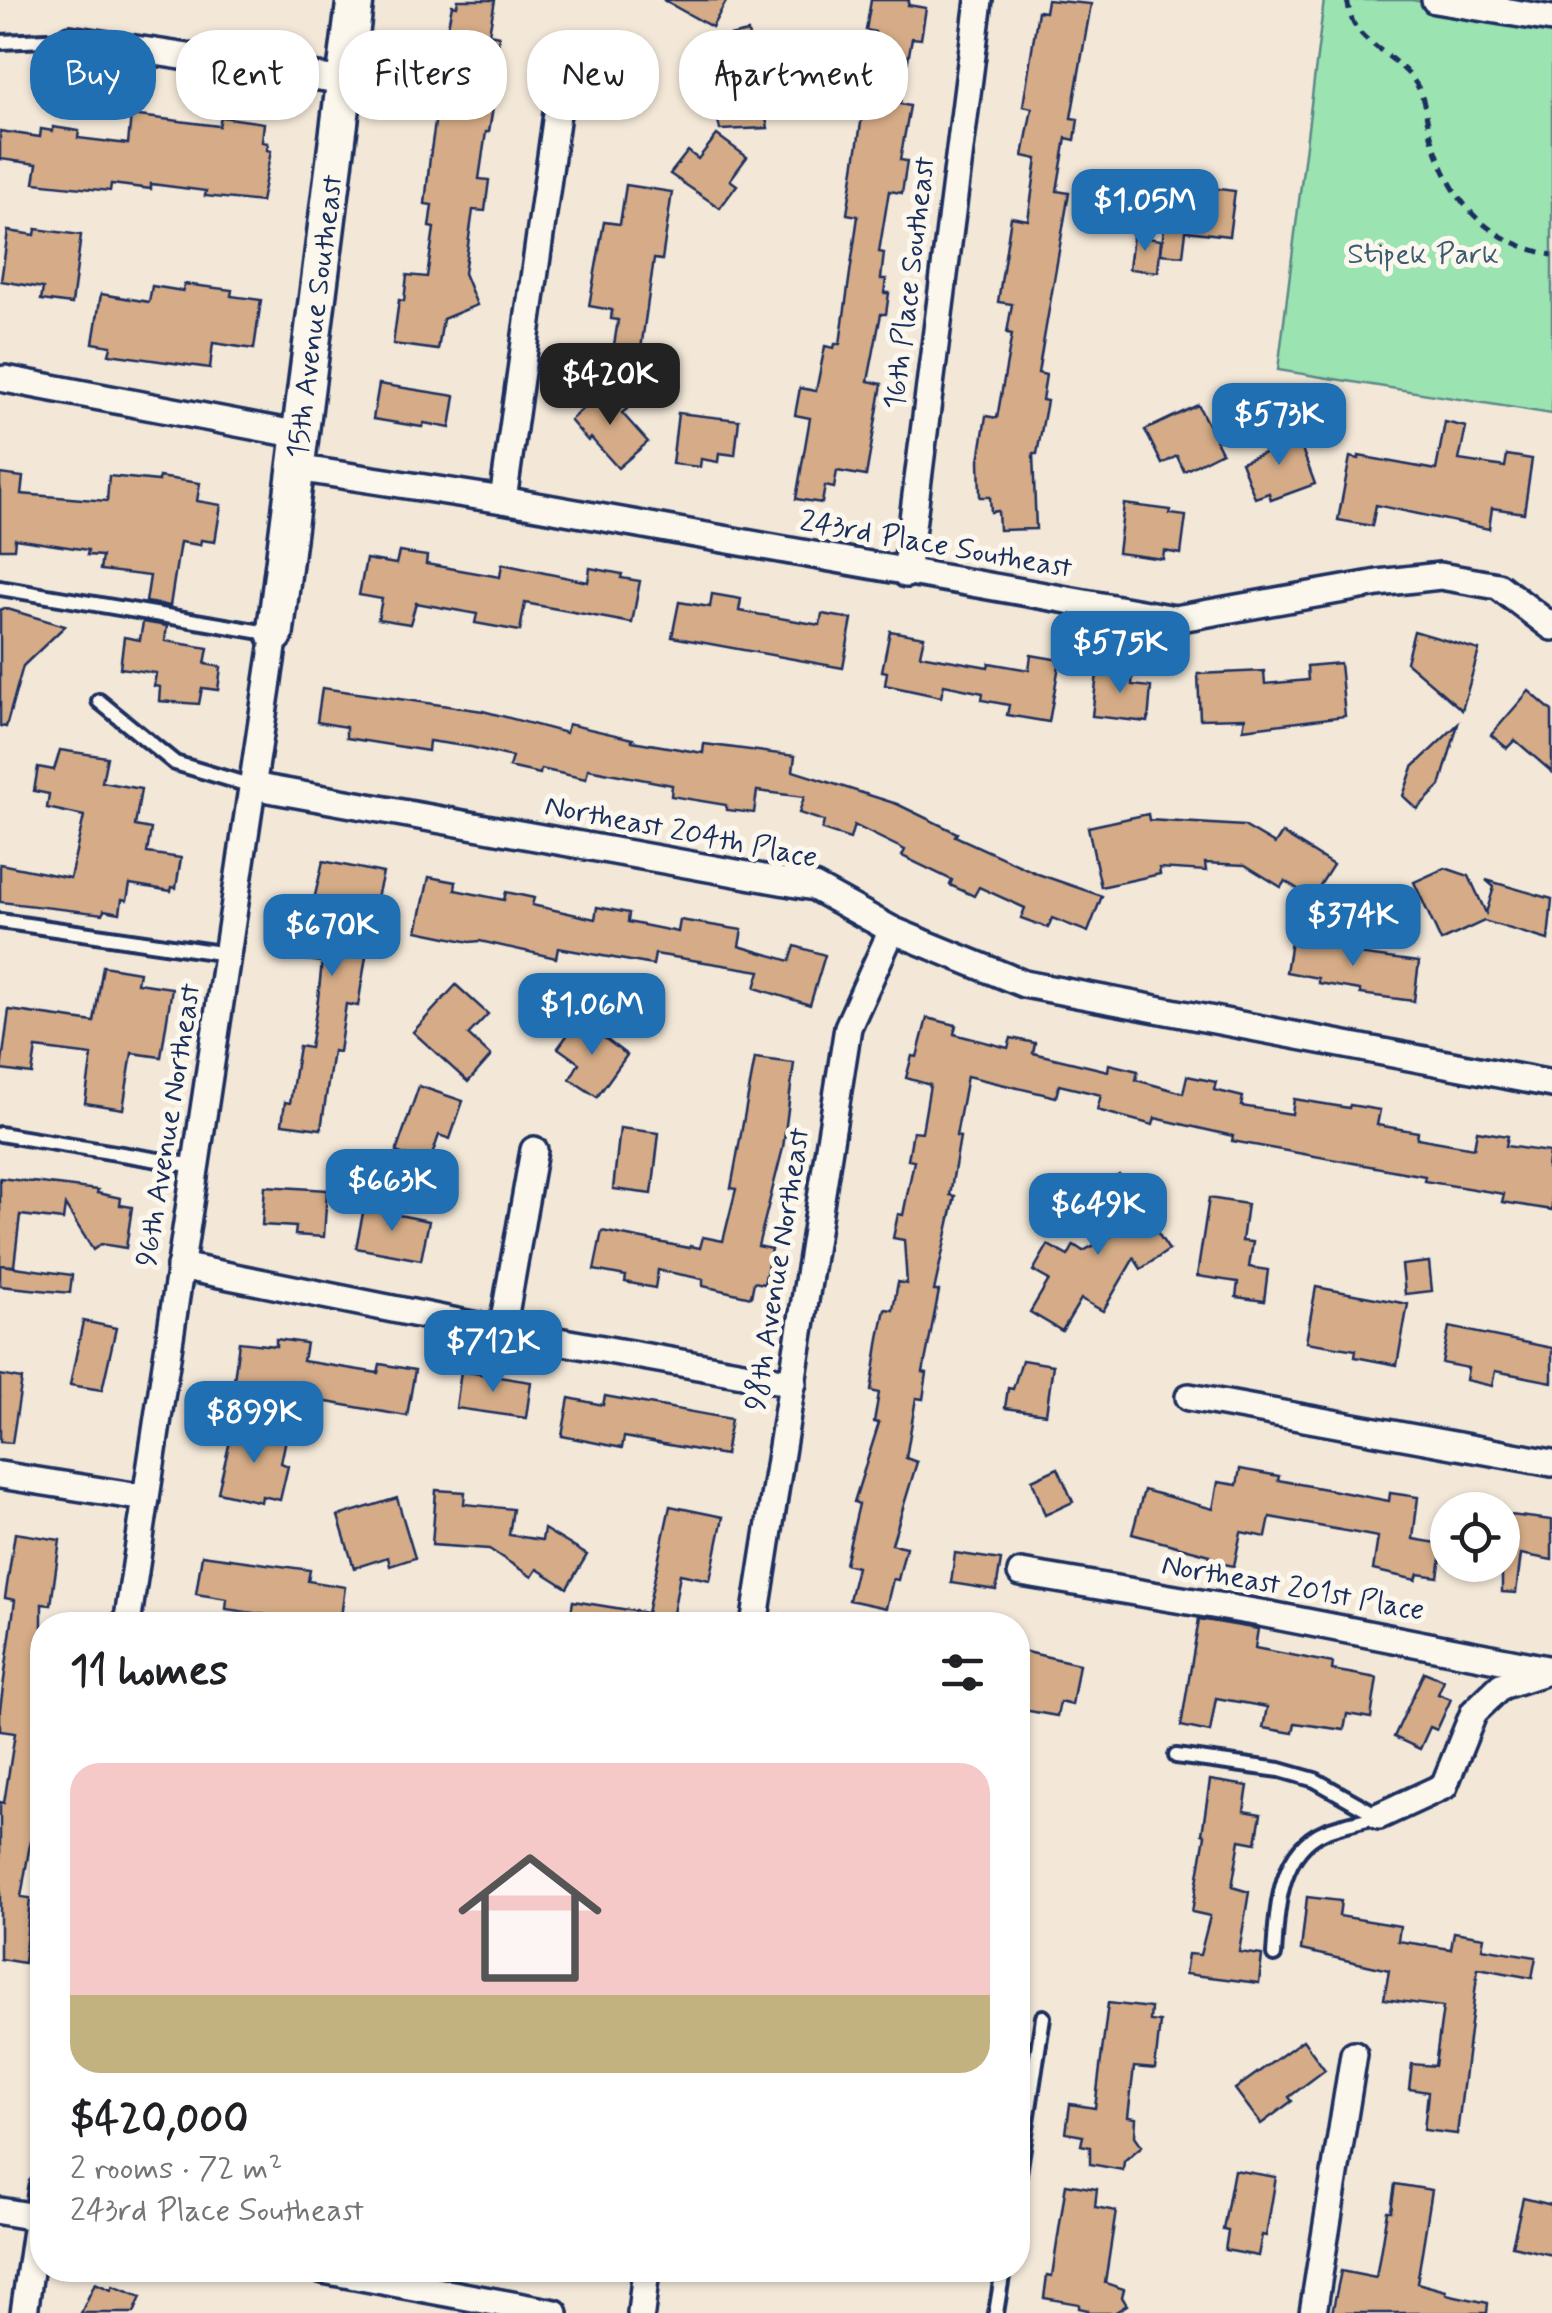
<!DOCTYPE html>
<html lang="en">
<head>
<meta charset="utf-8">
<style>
  body { margin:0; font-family:Mynerve,sans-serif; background:#f2f2f2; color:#202124; height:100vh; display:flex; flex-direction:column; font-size:38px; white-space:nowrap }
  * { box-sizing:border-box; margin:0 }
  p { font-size:32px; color:#757577 }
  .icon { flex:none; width:55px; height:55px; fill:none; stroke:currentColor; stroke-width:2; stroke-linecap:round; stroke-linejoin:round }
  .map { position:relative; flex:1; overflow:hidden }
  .details { position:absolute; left:30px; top:1612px; width:1000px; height:670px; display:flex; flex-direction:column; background:#fff; border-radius:40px; box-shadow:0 2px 8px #0004 }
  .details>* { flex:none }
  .hud { position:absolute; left:30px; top:30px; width:1000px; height:90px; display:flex; gap:20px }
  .fabs { position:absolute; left:1430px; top:1492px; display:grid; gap:20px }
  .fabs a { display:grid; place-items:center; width:90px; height:90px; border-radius:50%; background:#fff; box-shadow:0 2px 8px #0004; font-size:50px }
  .price { position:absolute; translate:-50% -85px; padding:0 22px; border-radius:20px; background:#1f6fb2; color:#fff; font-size:32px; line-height:65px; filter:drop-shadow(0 2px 5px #0008) }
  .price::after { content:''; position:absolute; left:50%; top:60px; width:30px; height:22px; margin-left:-15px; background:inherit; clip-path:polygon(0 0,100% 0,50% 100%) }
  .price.selected { background:#222; color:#fff }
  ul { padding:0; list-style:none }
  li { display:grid; align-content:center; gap:20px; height:530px; padding:0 40px }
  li+li { border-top:2px solid #e0e0e0 }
  li span { display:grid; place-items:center; height:310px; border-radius:30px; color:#555 }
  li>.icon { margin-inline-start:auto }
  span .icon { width:180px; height:180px; fill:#fffc; stroke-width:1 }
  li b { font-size:42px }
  h2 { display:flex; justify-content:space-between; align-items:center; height:120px; padding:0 40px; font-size:42px }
  .tag { padding:0 35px; border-radius:40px; background:#fff; box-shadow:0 2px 8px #0004; font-size:35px; line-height:90px }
  .tag.selected { background:#1f6fb2; color:#fff }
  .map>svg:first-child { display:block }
  .green { fill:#9be3b1; stroke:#5b8988; stroke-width:2.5 }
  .building { fill:#d5ac87; stroke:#1b2f5e; stroke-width:2.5 }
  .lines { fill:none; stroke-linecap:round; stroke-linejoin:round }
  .lane-casing { stroke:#1b2f5e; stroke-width:20 }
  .street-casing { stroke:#1b2f5e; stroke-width:32 }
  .secondary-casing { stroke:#1b2f5e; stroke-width:42 }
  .path { stroke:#1b2f5e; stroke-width:5; stroke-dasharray:10 8; stroke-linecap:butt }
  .lane { stroke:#fbf7ec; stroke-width:12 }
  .street { stroke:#fbf7ec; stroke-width:25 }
  .secondary { stroke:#fbf7ec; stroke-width:35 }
  .labels { text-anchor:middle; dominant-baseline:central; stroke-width:10; stroke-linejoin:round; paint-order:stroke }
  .park-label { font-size:30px; fill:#3b5c73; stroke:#fbf7ec }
  .street-label { font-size:30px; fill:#1b2f5e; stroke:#fbf7ec }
</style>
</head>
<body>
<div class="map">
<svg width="1552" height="2313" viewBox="0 0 1552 2313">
  <rect width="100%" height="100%" fill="#f3e8d8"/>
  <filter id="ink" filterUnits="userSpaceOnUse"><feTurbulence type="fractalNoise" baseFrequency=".01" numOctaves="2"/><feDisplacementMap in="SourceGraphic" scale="20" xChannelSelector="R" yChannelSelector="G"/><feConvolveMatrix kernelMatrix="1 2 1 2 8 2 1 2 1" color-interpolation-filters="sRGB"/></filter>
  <g filter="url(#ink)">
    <path class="green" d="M1324,0h88l140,26v388l-274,-44z"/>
    <g class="building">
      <path d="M458,0h37l-6,34 10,2 -7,46 4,6 -7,44h-3l-7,47 10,1 -4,31 -12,-1 -9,63 13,32 -34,14 -5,31 -45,-6 6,-44 5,1 3,-26 20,2 7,-49 -5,-1 3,-22 -7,-1 5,-47 8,-55 17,3 7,-48 -10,-2 4,-28 -8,-1 4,-21 5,1z"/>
      <path d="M663,0h64l-15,27z"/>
      <path d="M871,0h38l-1,5 18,3 -5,31 -9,-1 -12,66 10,2 -10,54 7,1 -5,32 -13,-2 -10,61 5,1 -3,26h5l-2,14h5l-3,21h-5l-13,67 14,3 -16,92 -29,-5 -3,17 -9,-2 -3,17 -26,-4 14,-81 -15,-3 5,-27 16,3 9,-45 9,2 1,-4h5l18,-128 -11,-2 28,-182 -9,-2z"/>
      <path d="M1047,0l44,4 -20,114 7,1 -3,21 -9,-2 -9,53 12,2 -31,180 8,2 -4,25 5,1 -10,53h-4l3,75 -37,1 -1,-19 -7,1 -1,-15h-10l-1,-37 7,-44 11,2 15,-84 -5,-1 5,-29 -14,-2 13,-85 17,3 9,-61 -14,-3 9,-48 -9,-2 15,-95 7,1z"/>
      <path d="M748,32l20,96 -48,2 -11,-53 8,-2 -7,-35z"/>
      <path d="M131,115l88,11 2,-9 43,6 -2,19 6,1 -1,7 4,1 -10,51 -56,-6 1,-5 -55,-7v5l-40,-5 -1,7 -76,-8 3,-19 -37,-5v-28l40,6 1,-8 12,2v-4l26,4 -1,7 50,6z"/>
      <path d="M717,135l30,22 -17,23 7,5 -17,23 -50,-34 18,-23 10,8z"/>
      <path d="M626,185l46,7 -10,68 -8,-1 -13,90 -27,-4 4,-25 -7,-1 1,-9 -23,-4 15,-84 16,2z"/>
      <path d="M1188,185l47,6 -6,45 -43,-5 -3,25 -22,-2 7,-64 19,2z"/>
      <path d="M36,229l45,6 -9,69 -31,-4 2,-12 -42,-7 7,-50 27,4z"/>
      <path d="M1133,236l28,4 -3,32 -29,-3z"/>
      <path d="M184,284l48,6 -1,6 30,4 -7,49 -41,-6 -3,25 -101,-14 2,-8 -18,-3 8,-49 48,8 3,-16 31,5z"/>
      <path d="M379,384l76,12 -5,32 -26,-5 -2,4 -49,-8z"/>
      <path d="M608,386l19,23 -5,4 26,29 -30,26 -27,-30 -3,3 -18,-21z"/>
      <path d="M1198,405l24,47 -38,19 -7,-15 -15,8 -17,-34z"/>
      <path d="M678,413l61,7 -4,35 -16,-2 -1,9 -17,-3 -1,8 -28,-3z"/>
      <path d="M1445,422l21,5 -7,33 46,7 2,-12 25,4 -8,54 -32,-5 -3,21 -113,-24 -4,21 -34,-6 12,-63 9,2v-3l77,14z"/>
      <path d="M1295,430l20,54 -44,16 -2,-7 -14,5 -14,-36 24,-9 -4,-11z"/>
      <path d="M0,474l23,3 -2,17 86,7 2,-25 50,5v-4l41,6 -3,18 24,4 -6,37 -14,-2 -1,5 -20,-3 -10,64 -24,-4 4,-26 -50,-6 2,-14 -15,-1 1,-5 -73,-11 -1,10h-14z"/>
      <path d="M1124,504l47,6 -1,4 16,2 -5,38 -17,-3 -1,8 -45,-6z"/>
      <path d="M399,552l28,4 -1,8 74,13 2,-13 86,18 2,-14 32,6 -1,4 19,3 -8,42 -107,-20 -5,28 -45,-8 2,-9 -61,-11 -6,21 -32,-5 4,-20 -23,-4 7,-36 30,5z"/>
      <path d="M712,594l29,5 -2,12 81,14 2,-11 30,5 -9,49 -171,-31 7,-35 31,5z"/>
      <path d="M4,608l61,18 -42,40 -17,61 -6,-1v-116z"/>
      <path d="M143,622l24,4 -2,15 43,7 -3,16 16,3 -3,23 -16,-2 -3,16 -40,-3 1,-14 -6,-1 2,-13 -36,-5 4,-31 16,3z"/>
      <path d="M890,631l34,6 -4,18 68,12 1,-4 40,7 2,-15 29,5 -11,62 -42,-7 2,-10 -27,-5 1,-7 -39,-8 -3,12 -56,-12 2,-13 -5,-1z"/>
      <path d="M1414,631l65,19 -17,60 -56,-48z"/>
      <path d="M1340,663l5,53 -102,13 2,-11 -45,1 -2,-45 66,-3 1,13 43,-4 -1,-14z"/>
      <path d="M1098,665l35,4 -1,16 19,2 -3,35 -56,-6z"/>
      <path d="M322,688l161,23 83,22 2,-9 65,15 -1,2 71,12 1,-9 91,12 -2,15 104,33 60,29 -2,3 83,38 64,22 -14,36 -36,-14 -4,10 -27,-10 4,-10 -46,-21 -5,9 -24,-11 2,-5 -50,-24 3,-6 -51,-25 -4,14 -28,-9 2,-9 -25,-8 5,-16 -47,-6 -3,22 -28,-3v-5l-55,-9 1,-11 -84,-16 -2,10 -45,-10 -1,5 -31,-7 3,-10 -41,-10 -42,-6 -1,10 -82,-13v-11l-29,-5z"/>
      <path d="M1529,691l23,20v61l-37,-32 -8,8 -16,-13z"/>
      <path d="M1458,724l-18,62 -23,23 -14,-13 10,-29z"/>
      <path d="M60,750l47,7 -5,25 39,7 -6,37 16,3 -4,24 34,5 -5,30 -4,-1 -1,4 -41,-7 -3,16 -5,-1 -2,14 -16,-3 -1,4 -103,-12v-38l70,14 14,-62 -37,-8 2,-14 -15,-3 4,-24 16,3z"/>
      <path d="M1148,814l1,6 95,6 31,18 7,-11 51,32 -21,33 -27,-17 -4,6 -36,-22 -40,-2 1,8 -47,-3 1,6 -59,13 -13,-60z"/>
      <path d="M323,861l60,12 -10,40 -15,93 -12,-2 -7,48 -6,-1 -12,78 -39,-5 3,-22 5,1 9,-57 11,2 8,-49 4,-37 -24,-3 4,-30 5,1z"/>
      <path d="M1445,868l24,8 17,37 8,-26 -8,-7 66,19 -4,41 -64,-19 -43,20 -27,-59z"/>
      <path d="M429,877l27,5 -1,8 49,10 2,-8 28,6 -2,7 63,14 2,-12 32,6 -1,9 50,10 2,-12 62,10 -3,16 51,15 5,-15 30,9 -15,50 -55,-17 5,-17 -105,-17 -2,11 -95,-17 -2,10 -76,-17 -10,1 -53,-11z"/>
      <path d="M1292,935l59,10 -1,8 69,9 -5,39 -54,-7v-4l-42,-7v-5l-32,-6z"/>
      <path d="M103,966l36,6 -2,11 35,5 -11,69 -29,-4 -9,56 -38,-6 7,-48 -56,-7 -4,26 -31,-4 8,-60 85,12z"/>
      <path d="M456,985l32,29 -20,21 23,21 -23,26 -55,-50z"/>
      <path d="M927,1018l29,7 -2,9 54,14 3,-10 24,5 -2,10 75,18 1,-7 29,7 -2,9 47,13 4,-17 29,6 -2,8 29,7 -2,9 51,8 2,-15 55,9 1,-3 30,5 -3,15 41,7 -1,6 57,10 3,-17 31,5 -2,10 43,6 -2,16 5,1v41l-50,-8 2,-8 -80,-13 1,-5 -193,-35 1,-5 -78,-18 -2,7 -56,-15 4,-15 -42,-10 -3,12 -89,-21 -11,60 4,1 -10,58 5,1 -21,95h5l-16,81 4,1 -4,26 -7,-1 -10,60 11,4 -25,82 14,3 -8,33 -5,-1 -7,29 -37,-8 8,-33 -12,-3 14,-60 -5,-2 25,-79 -5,-1 5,-29 -8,-2 8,-53 6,-29 8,1 5,-28 9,2 -3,-44 -11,-2 5,-24 5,1 11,-54 -6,-1 5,-29 9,1 8,-47 -24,-7 6,-22 5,1z"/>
      <path d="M579,1019l48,36 -30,42 -27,-18 9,-16 -21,-15z"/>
      <path d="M755,1058l39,5 -11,85 -25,98 13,3 -7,35 -10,-2 -3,15 -48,-11v-7l-45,-9 -3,18 -30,-6 1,-6 -32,-6 8,-39 87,17 1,-2 10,2 3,-11 20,4 13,-52 -5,-1z"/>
      <path d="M419,1086l44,15 -13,38 -11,-4 -10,29 -33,-12z"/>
      <path d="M620,1128l39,5 -7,61 -39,-5z"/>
      <path d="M1119,1175l50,75 -28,19 -7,-11 -31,53 -22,-12 -19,32 -32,-19 19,-32 -16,-9 15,-26 20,11 6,-11 9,6 30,-16 -26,-39z"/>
      <path d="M0,1178l98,12 -1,3 24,5 -1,7 12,2 -6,41 -25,-4 -8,6 -28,-45 -2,15 -43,-5 -6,51 -13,-1 71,10 -2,18 -70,-7z"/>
      <path d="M265,1186l62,4 -3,47 -29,-2 1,-8 -34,-2z"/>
      <path d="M1209,1198l38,6 -5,37 11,1 -4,25 19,3 -4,31 -28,-4 2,-15 -41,-6z"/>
      <path d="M364,1208l65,13 -8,39 -65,-12z"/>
      <path d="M1429,1262l3,29 -27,3 -3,-29z"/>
      <path d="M1316,1287l92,17 -11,61 -42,-8 1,-7 -50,-8z"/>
      <path d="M83,1321l33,7 -14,62 -32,-5z"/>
      <path d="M1449,1327l103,21v34l-57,-11 -3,15 -26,-6 2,-12 -26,-5z"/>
      <path d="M276,1339l30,4 -3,18 75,12 2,-9 35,6 -8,46 -109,-19 1,-9 -65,-8 5,-38 37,4z"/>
      <path d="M1022,1360l31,5 -7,49 -41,-6 3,-20 5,1z"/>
      <path d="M461,1371l70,11 -5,36 -70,-10z"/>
      <path d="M0,1375l22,4 -10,64 -12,-1z"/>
      <path d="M605,1396l126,23 -6,36 -101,-18 -2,11 -60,-12 7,-38 34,7z"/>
      <path d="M233,1428l53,11 -5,24 7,3 -8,34 -18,-4 -1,6 -43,-10z"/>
      <path d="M1058,1468l15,34 -28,13 -13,-35z"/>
      <path d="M1240,1469l39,7 -1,4 111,21 1,-8 28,4 -5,42 30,5 -5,33 -20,-3 -2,6 -43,-10 5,-33 -108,-20 -4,20 -25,-5 -7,34 -25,-5 1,-6 -78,-21 12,-44 69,19 5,-27 19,3z"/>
      <path d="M436,1490l29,2 -1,12 49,5 -4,26 33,5 2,-11 43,26 -20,33 -30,-19 -5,8 -43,-28 -57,-4z"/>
      <path d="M397,1498l18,60 -25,8 -2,-9 -34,11 -16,-52z"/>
      <path d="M670,1506l53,11 -13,63 -30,-6 -9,51h-102l4,-24 74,12z"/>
      <path d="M1502,1514l50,6v40l-31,-6 -5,39 -14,-1z"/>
      <path d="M15,1533l45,7 -9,65 -9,-1v181h-2l-19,112 9,1 -6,65 -24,-4v-157l4,1 11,-70 -15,-2v-22l15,-109 -10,-2z"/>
      <path d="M955,1553l46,7 -5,30 -45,-7z"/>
      <path d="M202,1555l108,15 -2,11 37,6 -5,38 -67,-5 1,-4 -48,-7 1,-10 -31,-5z"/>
      <path d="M1199,1619l59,10 -3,19 78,15 -1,7 45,8 -6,40 -24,-4 -3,16 -49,-7 -2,10 -30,-5 4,-21 -51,-9 -6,34 -29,-6z"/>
      <path d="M1018,1650l61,14 -7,41 -12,-3 -3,14 -39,-7 3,-14 -3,-1z"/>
      <path d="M1424,1672l20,8 -6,14 13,5 -14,31 -7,-3 -10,22 -26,-12z"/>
      <path d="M1210,1780l38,6 -4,25 17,3 -5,29 -16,-3 -8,47 17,5 -10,60 23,3 -3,28 -74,-9 3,-20 12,1 10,-39 -18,-4 13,-77 -3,-1z"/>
      <path d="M1307,1897l34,4 -2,15 61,10 -2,15 53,8 3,-17 30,5 -2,11 54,9 -4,21 -54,-10 -21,166 -33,-4 4,-38 -19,-3 3,-25 23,2 8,-59 -59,-8 5,-29 -88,-20z"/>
      <path d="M1108,2003l43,5 -1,13 10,1 -5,47 -21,-2 -6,50 8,1 -1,18 7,10 -18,15 -1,9 -33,-6v-17l-9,-2 2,-9 -17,-3 4,-29 25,4z"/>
      <path d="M1303,2040l22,30 -36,27 3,4 -31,23 -26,-35z"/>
      <path d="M1234,2170l42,7 -10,59 -4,-1 -4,21 -33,-6 3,-19 -5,-1z"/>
      <path d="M1066,2184l31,5 -2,18 21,4 -11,72 19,6 -2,8 5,8 -13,8h-26v-3l-9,-2v-4l-35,-6 3,-23 5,1z"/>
      <path d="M1395,2184l37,6 -15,93 29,8v3l42,9 -1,10h-155l9,-42 35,7 11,-67h4z"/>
      <path d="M1523,2198l29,7v50l-40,-9z"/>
      <path d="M95,2283l16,7 2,-4 28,11 -7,16h-53z"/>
    </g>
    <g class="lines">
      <g class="lane-casing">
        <g id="lane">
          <path d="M0,42l70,-3"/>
          <path d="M0,588l274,46"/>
          <path d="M99,701l76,62 77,23"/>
          <path d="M0,921l227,33"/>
          <path d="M0,1134l195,32"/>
          <path d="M1176,1756l104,14 35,10 64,36"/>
          <path d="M1274,1955c3,-44 4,-104 51,-124 17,-7 36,-10 54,-15"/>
          <path d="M1018,2180l25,-163"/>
          <path d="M996,2313l7,-43"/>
        </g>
      </g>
      <g class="street-casing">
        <g id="street">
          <path d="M1435,0l117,19"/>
          <path d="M70,39l275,42"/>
          <path d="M5,379l295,56"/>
          <path d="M296,468l207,32 672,119 203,-36 62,-7 58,10 54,41"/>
          <path d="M503,500l58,-415"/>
          <path d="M906,574l73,-574"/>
          <path d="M252,786l562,101 78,43 132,54 528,100"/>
          <path d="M180,1266l322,65 291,52"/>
          <path d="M502,1331l32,-181"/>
          <path d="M1189,1397l363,66"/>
          <path d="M0,1475l146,23"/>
          <path d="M1021,1573l239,40 292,57"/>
          <path d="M127,1625l148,-991"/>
          <path d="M754,1625l94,-598 44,-97"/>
          <path d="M1379,1816l65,-30 30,-74 27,-26 46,-15"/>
          <path d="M0,2211l42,7"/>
          <path d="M323,2270l232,43"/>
          <path d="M24,2313l18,-125"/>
          <path d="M641,2313l5,-43"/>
          <path d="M1313,2313l41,-259"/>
        </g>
      </g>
      <g class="secondary-casing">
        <g id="secondary">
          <path id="s1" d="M275,634l80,-634"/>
        </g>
      </g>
      <path class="path" d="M1347,0c2,9 4,22 10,29 18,22 46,32 61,58 7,13 8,31 12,45 20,68 51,107 122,123"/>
      <use href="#lane" class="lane"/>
      <use href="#street" class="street"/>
      <use href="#secondary" class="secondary"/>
    </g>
  </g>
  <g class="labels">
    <g class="park-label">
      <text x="1423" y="254">Stipek Park</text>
    </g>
    <g class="street-label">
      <text transform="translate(910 283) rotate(-83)">16th Place Southeast</text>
      <text stroke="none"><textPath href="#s1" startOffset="320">15th Avenue Southeast</textPath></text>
      <text transform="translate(936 545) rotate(10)">243rd Place Southeast</text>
      <text transform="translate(681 832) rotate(11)">Northeast 204th Place</text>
      <text transform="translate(169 1125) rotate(-81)">96th Avenue Northeast</text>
      <text transform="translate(778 1269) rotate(-81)">98th Avenue Northeast</text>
      <text transform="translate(1293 1588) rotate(10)">Northeast 201st Place</text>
    </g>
  </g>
</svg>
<div class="fabs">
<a><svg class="icon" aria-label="locate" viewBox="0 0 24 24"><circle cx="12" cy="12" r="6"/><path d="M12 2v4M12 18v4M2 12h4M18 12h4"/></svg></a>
</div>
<b class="price" style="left:1145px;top:254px">$1.05M</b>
<b class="price selected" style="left:610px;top:428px">$420K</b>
<b class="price" style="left:1279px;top:468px">$573K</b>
<b class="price" style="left:1120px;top:696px">$575K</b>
<b class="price" style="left:1353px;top:969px">$374K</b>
<b class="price" style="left:332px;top:979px">$670K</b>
<b class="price" style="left:592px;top:1058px">$1.06M</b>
<b class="price" style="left:392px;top:1234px">$663K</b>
<b class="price" style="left:1098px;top:1258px">$649K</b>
<b class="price" style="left:493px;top:1395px">$712K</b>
<b class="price" style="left:254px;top:1466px">$899K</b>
<div class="hud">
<a class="tag selected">Buy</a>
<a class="tag">Rent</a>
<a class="tag">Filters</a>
<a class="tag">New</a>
<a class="tag">Apartment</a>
</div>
<section class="details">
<h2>11 homes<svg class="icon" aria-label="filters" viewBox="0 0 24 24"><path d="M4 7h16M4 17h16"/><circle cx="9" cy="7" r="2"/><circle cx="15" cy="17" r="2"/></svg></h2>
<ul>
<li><span style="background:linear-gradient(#f6c9c9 75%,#c2b280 0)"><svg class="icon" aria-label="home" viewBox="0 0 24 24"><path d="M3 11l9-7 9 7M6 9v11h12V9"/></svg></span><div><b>$420,000</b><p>2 rooms · 72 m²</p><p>243rd Place Southeast</p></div></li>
</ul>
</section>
</div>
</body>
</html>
